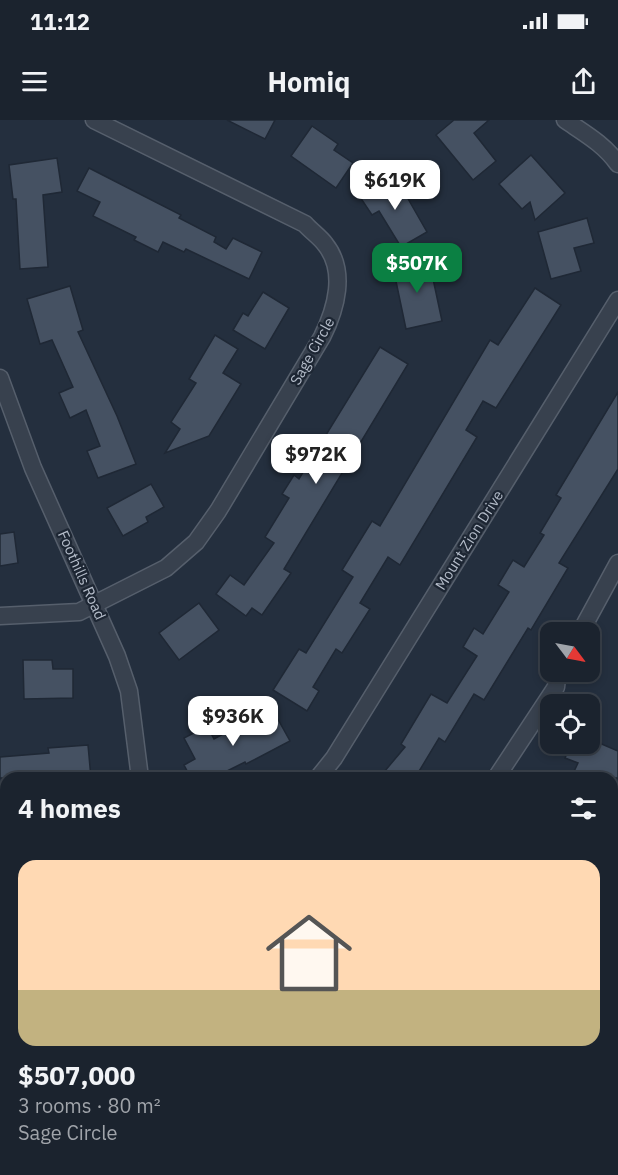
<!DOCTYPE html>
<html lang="en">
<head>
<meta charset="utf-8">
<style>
  body { margin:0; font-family:"IBM Plex Sans",sans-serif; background:#282f3a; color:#f1f3f6; height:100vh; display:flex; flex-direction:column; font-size:22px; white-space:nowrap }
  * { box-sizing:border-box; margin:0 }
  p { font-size:20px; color:#a0a4aa }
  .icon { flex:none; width:33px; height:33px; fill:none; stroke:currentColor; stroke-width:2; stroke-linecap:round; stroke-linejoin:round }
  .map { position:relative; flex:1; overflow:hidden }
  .sheet { position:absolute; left:0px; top:652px; width:618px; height:404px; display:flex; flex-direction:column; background:#1b232e; border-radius:18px 18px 0 0; box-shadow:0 3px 9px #0003,0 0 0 2px #39404a }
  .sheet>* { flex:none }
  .needle { width:39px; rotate:122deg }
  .controls { position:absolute; left:540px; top:502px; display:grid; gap:12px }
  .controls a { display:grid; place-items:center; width:60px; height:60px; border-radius:12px; background:#1b232e; box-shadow:0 3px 9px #0003,0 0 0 2px #39404a; font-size:30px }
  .price { position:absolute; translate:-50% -51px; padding:0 14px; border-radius:12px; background:#fff; color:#222; font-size:20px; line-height:39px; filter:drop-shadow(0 2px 3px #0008) }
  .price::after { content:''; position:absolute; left:50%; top:36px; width:18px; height:14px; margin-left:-9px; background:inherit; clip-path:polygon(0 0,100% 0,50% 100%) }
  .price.on { background:#0b8043; color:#fff }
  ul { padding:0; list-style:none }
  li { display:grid; align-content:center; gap:12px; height:318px; padding:0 18px }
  li span { display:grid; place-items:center; height:186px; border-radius:18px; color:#555 }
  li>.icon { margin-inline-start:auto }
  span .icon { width:108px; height:108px; fill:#fffc; stroke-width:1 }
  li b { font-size:26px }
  h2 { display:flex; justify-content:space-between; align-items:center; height:72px; padding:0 18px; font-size:26px }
  .status { display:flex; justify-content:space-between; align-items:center; height:42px; padding:0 30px; background:#1b232e; direction:ltr }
  .status svg { height:16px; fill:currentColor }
  header { display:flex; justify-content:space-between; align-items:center; height:78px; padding:0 18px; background:#1b232e; font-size:27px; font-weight:700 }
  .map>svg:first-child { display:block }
  .green { fill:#263c3f }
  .building { fill:#455162; stroke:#1f2835; stroke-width:1.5 }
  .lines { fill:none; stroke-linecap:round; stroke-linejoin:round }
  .street-casing { stroke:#565f6c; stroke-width:19 }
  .street { stroke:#38414e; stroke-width:16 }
  .labels { text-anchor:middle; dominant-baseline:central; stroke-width:4.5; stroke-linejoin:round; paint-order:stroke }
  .street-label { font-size:15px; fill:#b4bcc9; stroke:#1d2633 }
</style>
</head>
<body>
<div class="status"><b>11:12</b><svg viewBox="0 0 49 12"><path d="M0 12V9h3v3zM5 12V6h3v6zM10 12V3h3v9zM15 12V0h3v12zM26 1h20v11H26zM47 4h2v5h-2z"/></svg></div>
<header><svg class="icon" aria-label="menu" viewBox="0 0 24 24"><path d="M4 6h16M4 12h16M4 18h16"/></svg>Homiq<svg class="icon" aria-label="share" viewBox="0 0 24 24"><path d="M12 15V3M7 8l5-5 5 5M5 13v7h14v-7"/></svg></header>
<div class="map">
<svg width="618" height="1055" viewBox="0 0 618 1055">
  <rect width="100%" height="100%" fill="#242f3e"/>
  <path class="green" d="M382,1050h54l2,5h-69z"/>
  <g class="building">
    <path d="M227,0h48l-10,19z"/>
    <path d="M454,0h35l-15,13 22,28 -23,19 -37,-45z"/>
    <path d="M312,6l26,18 -4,6 19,13 -17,25 -45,-32z"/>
    <path d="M531,35l34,38 -30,27 -5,-18 -8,7 -23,-25z"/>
    <path d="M57,38l5,34 -19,3 5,72 -28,2 -4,-70h-3l-4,-34z"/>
    <path d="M89,48l92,47 -2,3 37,19 -2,5 12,7 7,-11 29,14 -13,27 -63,-30 -2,3 -21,-10 -5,10 -24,-12 2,-3 -43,-21 7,-14 -23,-11z"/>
    <path d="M395,56l32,56 -26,15 -22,-36 -7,4 -12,-18z"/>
    <path d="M587,98l7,25 -20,5 7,23 -30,8 -13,-47z"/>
    <path d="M429,140l13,61 -36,8 -13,-62z"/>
    <path d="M70,166l13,44 -5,2 39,84 19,48 -38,14 -11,-27 13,-5 -14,-36 -16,8 -11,-25 14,-6 -21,-47 -12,4 -13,-45z"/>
    <path d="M535,168l26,17 -65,103 -13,-7 -17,29 11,7 -77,128 -12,-8 -28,46 10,6 -28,44 -6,-4 -23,38 6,4 -12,20 -34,-21 26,-41 7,4 47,-76 -11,-7 30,-49 8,5 110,-186 8,5z"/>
    <path d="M263,172l26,16 -24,41 -32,-19 10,-17 5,3z"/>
    <path d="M215,215l23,14 -15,24 18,11 -32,52 -44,17 15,-24 -9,-7 25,-39 -7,-4z"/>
    <path d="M380,227l28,17 -124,205 7,4 -29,42 -10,-7 -6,8 -30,-22 14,-19 14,10 30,-42 -9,-6 24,-39 -7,-4 12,-19 5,4z"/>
    <path d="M618,272v77l-59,94 9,5 -37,62 -3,-2 -44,72 -10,-6 -29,48 -6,-4 -24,40h-36l26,-31 -4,-3 30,-50 16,9 30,-47 -14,-9 11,-19 9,6 26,-42 -11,-7 15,-25 11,7 20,-32 -4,-2 21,-35 -5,-3z"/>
    <path d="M151,364l13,23 -18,10 2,5 -25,14 -16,-28z"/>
    <path d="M14,412l4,31 -18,3v-32z"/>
    <path d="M199,483l20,27 -40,30 -20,-27z"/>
    <path d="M23,540h29l1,9h20v29l-49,1z"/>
    <path d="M275,594l15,27 -44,23 -1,-2 -32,16h-22l-7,-13 11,-6 -11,-21 23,-12 7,13 33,-18 3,6z"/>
    <path d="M590,619l28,12v27h-47l7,-15 -13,-5 6,-14h19z"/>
    <path d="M88,625l3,33h-91v-21l49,-4 -1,-5z"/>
  </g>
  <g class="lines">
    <g class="street-casing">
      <g id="street">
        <path d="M565,0c19,13 39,24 53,44"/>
        <path d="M0,258l33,90 84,188 12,35 11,87"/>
        <path d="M0,496l79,-4 87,-44 30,-26 22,-31 104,-174c14,-28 25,-66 3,-93 -5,-7 -14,-13 -20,-20l-211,-104"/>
        <path d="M580,513l38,-70"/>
        <path d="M318,658l16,-20 284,-458"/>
        <path d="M496,658l60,-91 1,-9 3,-6"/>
        <path d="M0,726h6"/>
        <path d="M612,923l6,-4"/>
        <path d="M0,1043l6,2"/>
        <path d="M20,1050l14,5"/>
        <path d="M223,1050l1,5"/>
        <path d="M335,1055l13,-5"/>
      </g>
    </g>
    <use href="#street" class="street"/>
  </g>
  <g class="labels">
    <g class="street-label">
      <text transform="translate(312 231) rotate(-61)">Sage Circle</text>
      <text transform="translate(469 420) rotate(-58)">Mount Zion Drive</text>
      <text transform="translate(82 455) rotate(66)">Foothills Road</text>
    </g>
  </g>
</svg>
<div class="controls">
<a><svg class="needle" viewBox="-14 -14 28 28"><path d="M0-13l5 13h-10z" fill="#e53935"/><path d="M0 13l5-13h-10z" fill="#a0a4aa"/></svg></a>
<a><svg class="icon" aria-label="locate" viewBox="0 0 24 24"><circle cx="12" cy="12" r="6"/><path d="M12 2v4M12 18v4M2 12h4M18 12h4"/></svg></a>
</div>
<b class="price" style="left:395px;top:91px">$619K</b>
<b class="price on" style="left:417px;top:174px">$507K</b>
<b class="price" style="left:316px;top:365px">$972K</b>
<b class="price" style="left:233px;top:627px">$936K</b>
<section class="sheet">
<h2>4 homes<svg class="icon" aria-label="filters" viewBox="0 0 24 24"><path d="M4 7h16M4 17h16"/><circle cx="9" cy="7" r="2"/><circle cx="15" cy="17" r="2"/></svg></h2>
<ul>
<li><span style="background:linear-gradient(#ffd9b3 70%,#c2b280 0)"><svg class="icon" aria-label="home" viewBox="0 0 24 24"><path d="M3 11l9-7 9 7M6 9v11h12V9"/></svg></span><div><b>$507,000</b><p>3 rooms · 80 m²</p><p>Sage Circle</p></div></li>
</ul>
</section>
</div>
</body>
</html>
